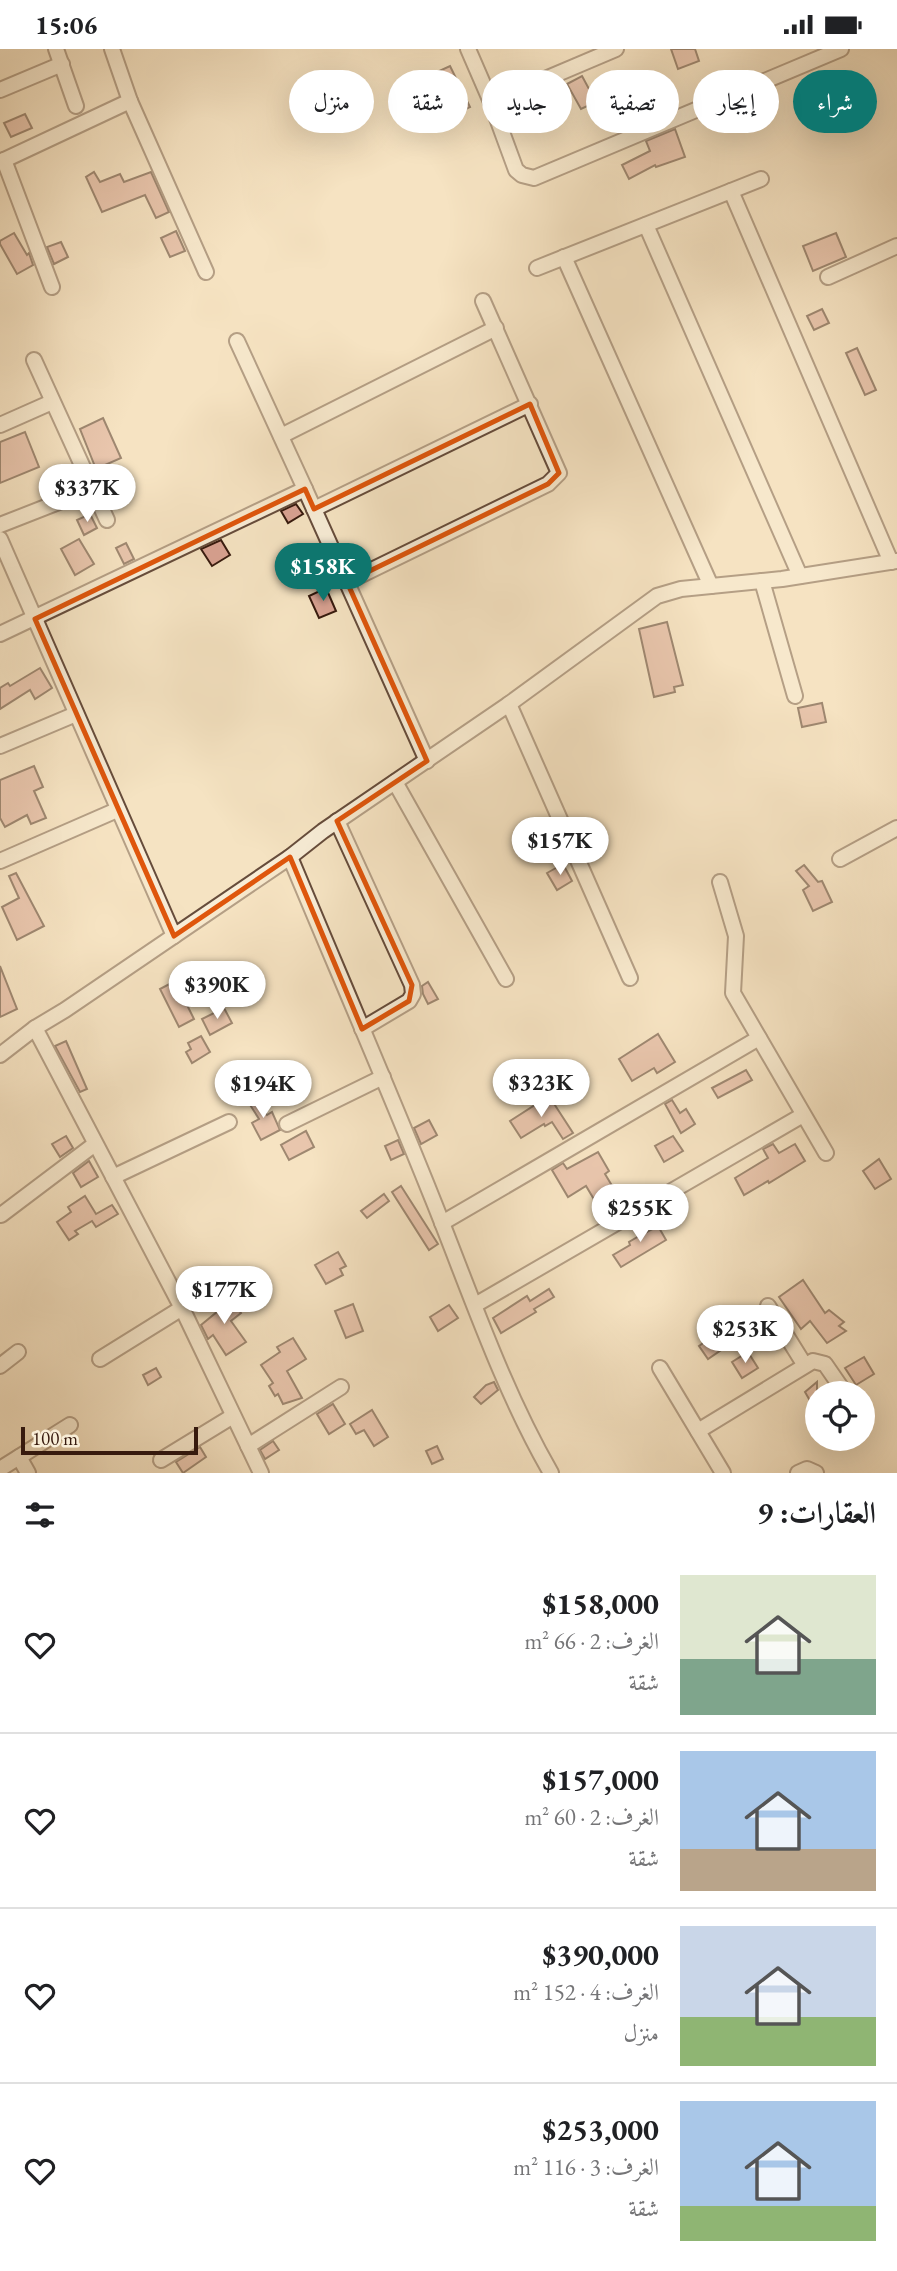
<!DOCTYPE html>
<html lang="ar">
<head>
<meta charset="utf-8">
<style>
  body { margin:0; font-family:"EB Garamond",Amiri,serif; background:#f2f2f2; color:#202124; direction:rtl; height:100vh; display:flex; flex-direction:column; font-size:26px; white-space:nowrap }
  * { box-sizing:border-box; margin:0 }
  p { font-size:23px; color:#757577 }
  .icon { flex:none; width:38px; height:38px; fill:none; stroke:currentColor; stroke-width:2; stroke-linecap:round; stroke-linejoin:round }
  .map { position:relative; height:1424px; overflow:hidden; direction:ltr }
  .sheet { display:flex; flex-direction:column; background:#fff; flex:1 }
  .sheet>* { flex:none }
  .banner { position:absolute; left:21px; top:21px; width:856px; height:63px; direction:rtl; display:flex; gap:14px }
  .controls { position:absolute; left:805px; top:1332px; display:grid; gap:14px }
  .controls a { display:grid; place-items:center; width:70px; height:70px; border-radius:50%; background:#fff; box-shadow:0 7px 28px #0002; font-size:35px }
  .scale { position:absolute; left:21px; bottom:18px; width:177px; box-sizing:border-box; padding-left:7px; border:4px solid #371a0e; border-top:0; font-size:19px; line-height:24px; white-space:nowrap; color:#371a0e; -webkit-text-stroke:5px #f8edd7; paint-order:stroke }
  .price { position:absolute; translate:-50% -60px; padding:0 16px; border-radius:24px; background:#fff; color:#222; font-size:23px; line-height:46px; filter:drop-shadow(0 2px 4px #0008) }
  .price::after { content:''; position:absolute; left:50%; top:42px; width:21px; height:16px; margin-left:-10px; background:inherit; clip-path:polygon(0 0,100% 0,50% 100%) }
  .price.active { background:#0f766e; color:#fff }
  ul { padding:0; list-style:none }
  li { display:flex; align-items:center; gap:21px; height:175px; padding:0 21px }
  li+li { border-top:2px solid #e0e0e0 }
  li span { display:grid; place-items:center; flex:none; width:196px; height:140px; border-radius:0px; color:#555 }
  li>.icon { margin-inline-start:auto }
  span .icon { width:84px; height:84px; fill:#fffc; stroke-width:1 }
  li b { font-size:30px }
  h2 { display:flex; justify-content:space-between; align-items:center; height:84px; padding:0 21px; font-size:30px }
  .tag { padding:0 24px; border-radius:32px; background:#fff; box-shadow:0 7px 28px #0002; font-size:24px; line-height:63px }
  .tag.active { background:#0f766e; color:#fff }
  .status { display:flex; justify-content:space-between; align-items:center; height:49px; padding:0 35px; background:#fff; direction:ltr }
  .status svg { height:19px; fill:currentColor }
  .map>svg:first-child { display:block }
  .building { fill:#daa393; stroke:#371a0e; stroke-width:2 }
  .lines { fill:none; stroke-linecap:round; stroke-linejoin:round }
  .street-casing { stroke:#664c3b; stroke-width:18 }
  .street { stroke:#f8edd7; stroke-width:14 }
  .marked { fill:none; stroke:#df560c; stroke-width:5; stroke-linejoin:round }
</style>
</head>
<body>
<div class="status"><b>15:06</b><svg viewBox="0 0 49 12"><path d="M0 12V9h3v3zM5 12V6h3v6zM10 12V3h3v9zM15 12V0h3v12zM26 1h20v11H26zM47 4h2v5h-2z"/></svg></div>
<div class="map">
<svg width="897" height="1424" viewBox="0 0 897 1424">
  <rect width="100%" height="100%" fill="#f5e3c2"/>
  <filter id="stains"><feTurbulence type="fractalNoise" baseFrequency=".00286" numOctaves="4"/><feColorMatrix values="0 0 0 0 .2 0 0 0 0 .09 0 0 0 0 .02 0 0 0 .5 -.17"/></filter>
  <radialGradient id="worn" r=".72"><stop offset=".6" stop-color="#630" stop-opacity="0"/><stop offset="1" stop-color="#630" stop-opacity=".3"/></radialGradient>
  <g class="building">
    <path d="M671,0h24l4,12 -21,8z"/>
    <path d="M450,17l20,41 -15,7 -18,-42z"/>
    <path d="M826,23l9,19 -18,8 -9,-19z"/>
    <path d="M582,27l14,26 -15,7 -14,-25z"/>
    <path d="M25,65l7,14 -21,9 -7,-14z"/>
    <path d="M675,80l10,28 -29,10 -1,-2 -26,14 -7,-14 28,-14 -4,-10z"/>
    <path d="M94,123l6,10 20,-8 4,8 27,-10 18,40 -13,6 -11,-23 -43,17 -16,-35z"/>
    <path d="M176,182l9,20 -15,6 -9,-19z"/>
    <path d="M14,184l13,22 2,-2 4,12 -16,9 -17,-30v-3z"/>
    <path d="M836,184l10,24 -33,14 -10,-25z"/>
    <path d="M61,193l7,15 -14,7 -7,-17z"/>
    <path d="M822,260l7,14 -15,7 -7,-14z"/>
    <path d="M857,299l19,42 -11,5 -19,-42z"/>
    <path d="M103,369l18,40 -25,11 -16,-40z"/>
    <path d="M25,383l14,35 -39,16v-41z"/>
    <path d="M296,455l7,10 -15,9 -7,-12z"/>
    <path d="M90,465l7,14 -13,7 -7,-15z"/>
    <path d="M79,490l15,25 -19,11 -14,-26z"/>
    <path d="M221,491l9,15 -18,11 -11,-17z"/>
    <path d="M126,494l8,16 -10,5 -8,-16z"/>
    <path d="M326,539l10,23 -17,7 -10,-22z"/>
    <path d="M667,573l16,63 -9,2 1,5 -21,5 -15,-68z"/>
    <path d="M40,619l12,20 -17,11 -5,-9 -30,19v-21l8,-5 2,3z"/>
    <path d="M822,654l4,19 -24,5 -4,-19z"/>
    <path d="M34,717l9,21 -9,4 12,27 -15,6 -4,-9 -22,12 -5,-9v-38z"/>
    <path d="M563,815l9,17 -15,9 -10,-17z"/>
    <path d="M804,816l14,17 4,-1 10,21 -19,9 -10,-21 6,-4 -13,-15z"/>
    <path d="M16,824l28,53 -27,14 -15,-33 17,-9 -10,-22z"/>
    <path d="M0,917l17,43 -17,8z"/>
    <path d="M175,932l19,38 -15,8 -19,-38z"/>
    <path d="M428,933l10,17 -10,5 -5,-10 -1,-8z"/>
    <path d="M224,959l8,15 -22,12 -8,-16z"/>
    <path d="M658,985l17,28 -18,11 -3,-5 -22,13 -13,-22z"/>
    <path d="M201,987l9,16 -18,11 -6,-11 5,-3 -3,-6z"/>
    <path d="M66,992l21,48 -7,3 -25,-46z"/>
    <path d="M746,1021l6,10 -34,18 -6,-10z"/>
    <path d="M254,1046l13,20 5,-3 8,18 -19,10 -9,-17 7,-4 -12,-19z"/>
    <path d="M549,1047l24,37 -10,6 -11,-17 -7,4 -1,-2 -23,14 -11,-17z"/>
    <path d="M672,1051l8,13 6,-4 9,15 -14,9 -16,-29z"/>
    <path d="M429,1071l8,15 -16,9 -7,-16z"/>
    <path d="M306,1082l8,16 -25,13 -8,-15z"/>
    <path d="M66,1087l7,12 -13,9 -8,-13z"/>
    <path d="M673,1087l10,15 -19,11 -9,-16z"/>
    <path d="M398,1091l6,14 -13,6 -6,-14z"/>
    <path d="M773,1095l6,9 16,-9 10,17 -36,22 -1,-2 -24,14 -9,-17 33,-20 -5,-9z"/>
    <path d="M598,1103l11,19 -4,3 12,20 -19,12 -12,-20 -18,11 -16,-27 11,-7 4,6z"/>
    <path d="M879,1110l12,20 -16,10 -12,-18z"/>
    <path d="M89,1112l9,16 -17,10 -8,-14z"/>
    <path d="M401,1137l37,58 -9,6 -37,-58z"/>
    <path d="M384,1145l5,7 -22,17 -6,-7z"/>
    <path d="M85,1147l11,18 16,-9 6,9 -22,13 -4,-6 -17,10 3,3 -9,6 -12,-18 14,-10 -3,-5z"/>
    <path d="M641,1171l6,12 11,-6 8,14 -45,27 -8,-12 17,-10 -1,-3 10,-6 -7,-11z"/>
    <path d="M338,1203l8,14 -6,3 3,6 -17,9 -11,-19z"/>
    <path d="M803,1231l22,33 4,-3 15,12 -5,4 7,5 -19,12 -17,-22 -9,8 -22,-32z"/>
    <path d="M549,1240l5,8 -20,12 2,3 -35,21 -8,-15 34,-22 3,5z"/>
    <path d="M226,1245l15,19 -10,8 15,21 -20,13 -13,-20 -5,4 -7,-14 17,-14 -5,-6z"/>
    <path d="M353,1255l10,27 -17,7 -11,-27z"/>
    <path d="M449,1256l9,13 -20,13 -8,-14z"/>
    <path d="M718,1284l9,13 -19,13 -9,-13z"/>
    <path d="M293,1289l13,21 -19,12 15,27 -19,6 -5,-10 -3,2 -6,-10 4,-3 -12,-18 19,-13 -3,-5z"/>
    <path d="M748,1303l10,16 -16,10 -10,-16z"/>
    <path d="M864,1308l10,17 -18,11 -11,-17z"/>
    <path d="M156,1319l5,9 -13,8 -5,-10z"/>
    <path d="M494,1333l4,8 -17,14 -7,-7 12,-12z"/>
    <path d="M817,1333v31l-12,-21z"/>
    <path d="M333,1355l12,20 -16,10 -12,-20z"/>
    <path d="M372,1361l16,27 -14,9 -10,-16 -8,4 -6,-10z"/>
    <path d="M273,1392l6,9 -14,9 -5,-9z"/>
    <path d="M437,1397l6,13 -11,5 -6,-13z"/>
    <path d="M200,1398l6,10 -23,16 -7,-11z"/>
  </g>
  <g class="lines">
    <g class="street-casing">
      <g id="street">
        <path d="M56,0l20,57"/>
        <path d="M468,0l23,53 25,68 6,5 12,3 307,-129"/>
        <path d="M0,41l62,-26"/>
        <path d="M130,52l76,171"/>
        <path d="M491,53l125,-53"/>
        <path d="M4,111l48,127"/>
        <path d="M0,113l130,-61 -18,-52"/>
        <path d="M731,142l160,371"/>
        <path d="M646,176l154,351"/>
        <path d="M564,208l147,329"/>
        <path d="M537,219l224,-89"/>
        <path d="M828,228l69,-31"/>
        <path d="M237,292l68,148"/>
        <path d="M34,311l73,160"/>
        <path d="M0,376l52,-23"/>
        <path d="M281,387l215,-108"/>
        <path d="M314,460l216,-105"/>
        <path d="M0,476l92,-36"/>
        <path d="M0,490l174,397"/>
        <path d="M762,532l33,115"/>
        <path d="M347,533l201,-98 11,-11 -76,-172"/>
        <path d="M0,585l305,-145 122,272"/>
        <path d="M509,655l121,274"/>
        <path d="M0,697l76,-32"/>
        <path d="M395,733l111,197"/>
        <path d="M337,772l75,164 1,9 -4,7 -47,28"/>
        <path d="M290,808c48,115 97,228 143,343 37,92 69,188 118,273"/>
        <path d="M840,810l57,-31"/>
        <path d="M0,812l117,-51"/>
        <path d="M720,833l16,54 -3,57 93,160"/>
        <path d="M35,979l147,280 79,165"/>
        <path d="M0,1006l35,-27 30,-18 225,-153 33,-26 186,-127 148,-108 24,-7 101,-10 115,-18"/>
        <path d="M287,1075l96,-47"/>
        <path d="M113,1128l116,-55"/>
        <path d="M1,1166l94,-71"/>
        <path d="M442,1174l317,-185"/>
        <path d="M475,1256l328,-190"/>
        <path d="M768,1257l36,58"/>
        <path d="M100,1310l82,-51"/>
        <path d="M0,1317l18,-14"/>
        <path d="M660,1319l63,105"/>
        <path d="M698,1382l115,-70 12,3 20,29"/>
        <path d="M248,1397l93,-59"/>
        <path d="M19,1408l9,16"/>
        <path d="M161,1411l72,-44"/>
        <path d="M0,1420l70,-44"/>
        <path d="M798,1424l9,-4 9,4"/>
      </g>
    </g>
    <use href="#street" class="street"/>
  </g>
  <path d="M0 0H897V1424H0ZM530,355l29,69 -11,11 -201,98 80,179 -90,60 75,164 -3,16 -47,28 -72,-172 -116,79 -139,-317 270,-130 9,20z" fill="#f5e3c2" fill-opacity=".55" fill-rule="evenodd"/>
  <path class="marked" d="M530,355l29,69 -11,11 -201,98 80,179 -90,60 75,164 -3,16 -47,28 -72,-172 -116,79 -139,-317 270,-130 9,20z"/>
  <rect width="100%" height="100%" filter="url(#stains)"/>
  <rect width="100%" height="100%" fill="url(#worn)"/>
</svg>
<div class="controls">
<a><svg class="icon" aria-label="locate" viewBox="0 0 24 24"><circle cx="12" cy="12" r="6"/><path d="M12 2v4M12 18v4M2 12h4M18 12h4"/></svg></a>
</div>
<div class="scale">100 m</div>
<b class="price" style="left:87px;top:475px">$337K</b>
<b class="price active" style="left:323px;top:554px">$158K</b>
<b class="price" style="left:560px;top:828px">$157K</b>
<b class="price" style="left:217px;top:972px">$390K</b>
<b class="price" style="left:541px;top:1070px">$323K</b>
<b class="price" style="left:263px;top:1071px">$194K</b>
<b class="price" style="left:640px;top:1195px">$255K</b>
<b class="price" style="left:224px;top:1277px">$177K</b>
<b class="price" style="left:745px;top:1316px">$253K</b>
<div class="banner">
<a class="tag active">شراء</a>
<a class="tag">إيجار</a>
<a class="tag">تصفية</a>
<a class="tag">جديد</a>
<a class="tag">شقة</a>
<a class="tag">منزل</a>
</div>
</div>
<section class="sheet">
<h2>العقارات: 9<svg class="icon" aria-label="filters" viewBox="0 0 24 24"><path d="M4 7h16M4 17h16"/><circle cx="9" cy="7" r="2"/><circle cx="15" cy="17" r="2"/></svg></h2>
<ul>
<li><span style="background:linear-gradient(#dfe7d0 60%,#7fa58c 0)"><svg class="icon" aria-label="home" viewBox="0 0 24 24"><path d="M3 11l9-7 9 7M6 9v11h12V9"/></svg></span><div><b>$158,000</b><p>الغرف: 2 · 66 m²</p><p>شقة</p></div><svg class="icon" aria-label="heart" viewBox="0 0 24 24"><path d="M12 20l-8-8c-3-5 5-10 8-4 3-6 11-1 8 4z"/></svg></li>
<li><span style="background:linear-gradient(#a9c7e8 70%,#b9a48a 0)"><svg class="icon" aria-label="home" viewBox="0 0 24 24"><path d="M3 11l9-7 9 7M6 9v11h12V9"/></svg></span><div><b>$157,000</b><p>الغرف: 2 · 60 m²</p><p>شقة</p></div><svg class="icon" aria-label="heart" viewBox="0 0 24 24"><path d="M12 20l-8-8c-3-5 5-10 8-4 3-6 11-1 8 4z"/></svg></li>
<li><span style="background:linear-gradient(#c9d6e8 65%,#8fb573 0)"><svg class="icon" aria-label="home" viewBox="0 0 24 24"><path d="M3 11l9-7 9 7M6 9v11h12V9"/></svg></span><div><b>$390,000</b><p>الغرف: 4 · 152 m²</p><p>منزل</p></div><svg class="icon" aria-label="heart" viewBox="0 0 24 24"><path d="M12 20l-8-8c-3-5 5-10 8-4 3-6 11-1 8 4z"/></svg></li>
<li><span style="background:linear-gradient(#a9c7e8 75%,#8fb573 0)"><svg class="icon" aria-label="home" viewBox="0 0 24 24"><path d="M3 11l9-7 9 7M6 9v11h12V9"/></svg></span><div><b>$253,000</b><p>الغرف: 3 · 116 m²</p><p>شقة</p></div><svg class="icon" aria-label="heart" viewBox="0 0 24 24"><path d="M12 20l-8-8c-3-5 5-10 8-4 3-6 11-1 8 4z"/></svg></li>
</ul>
</section>
</body>
</html>
